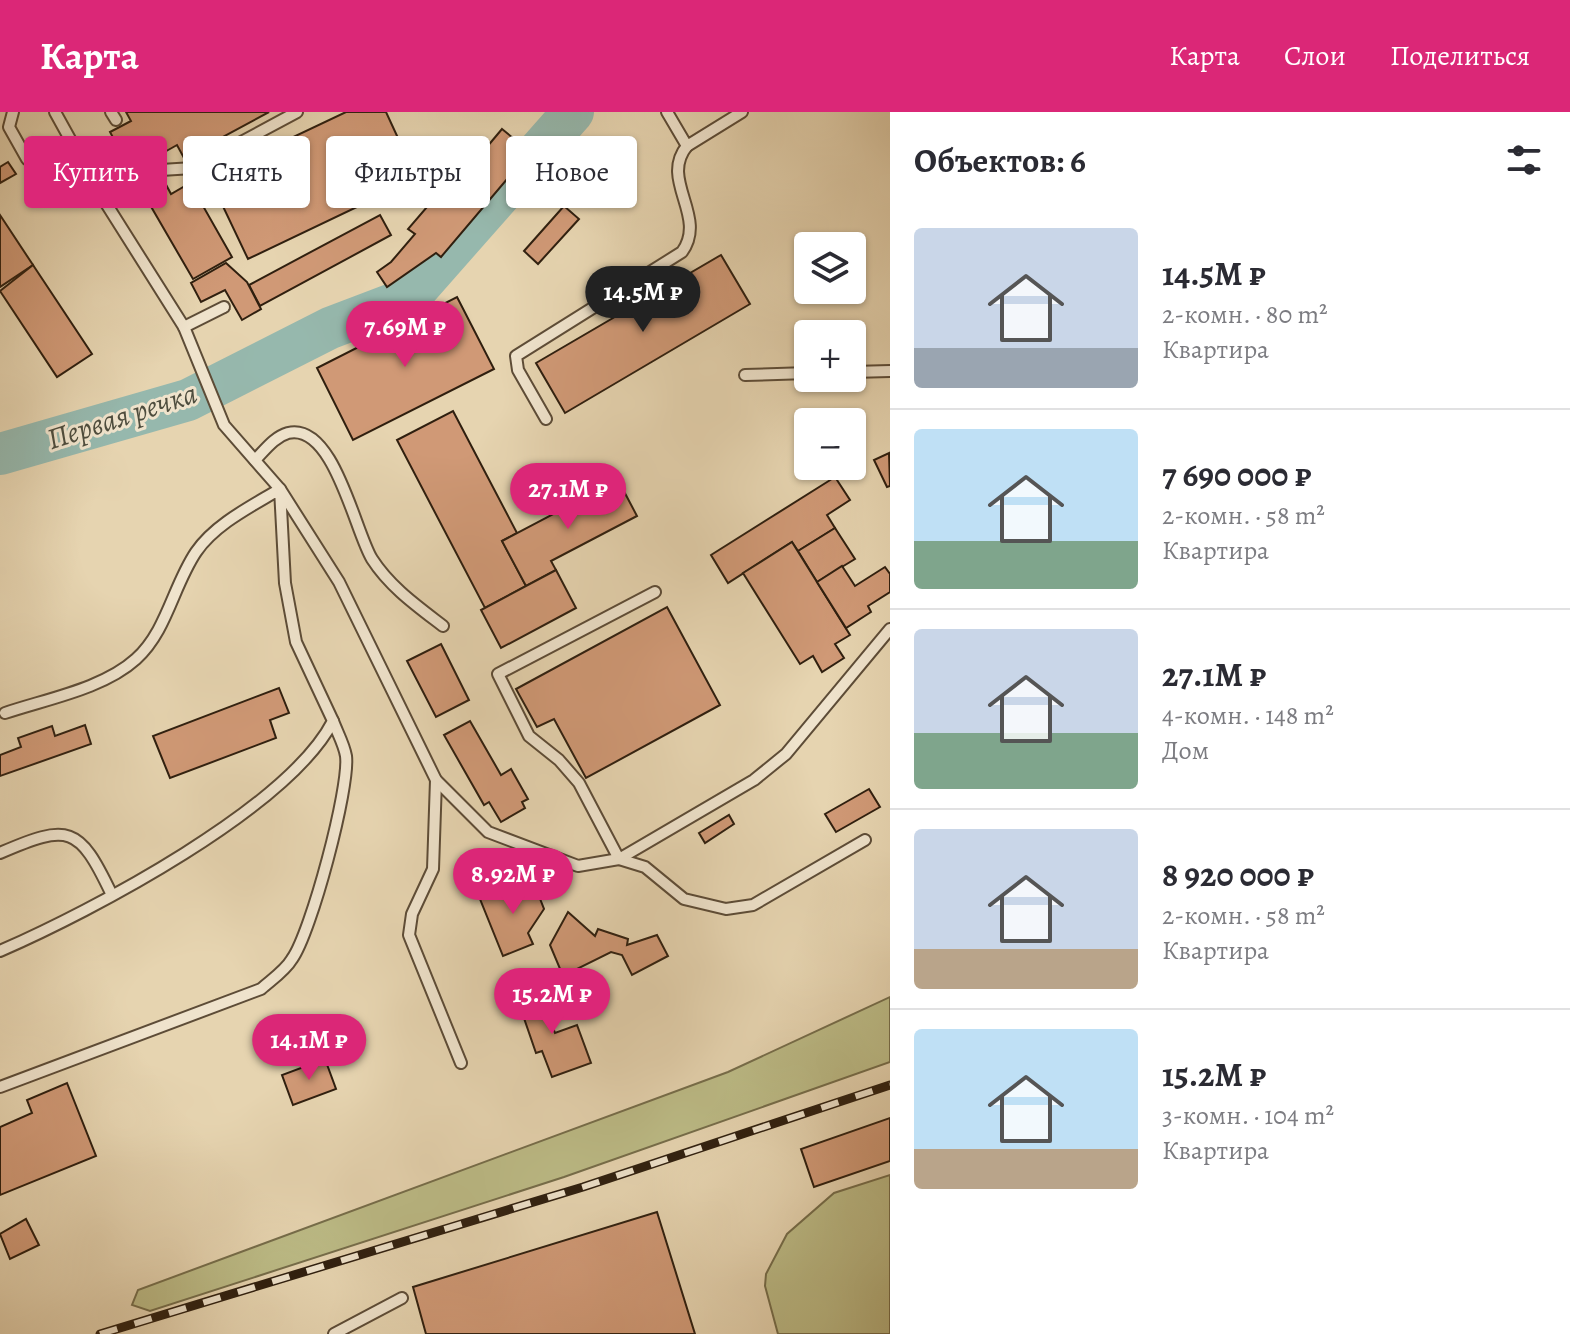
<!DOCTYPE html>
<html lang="ru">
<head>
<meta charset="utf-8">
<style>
  body { margin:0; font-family:Alegreya,serif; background:#f7f7f7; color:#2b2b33; height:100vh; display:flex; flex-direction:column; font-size:30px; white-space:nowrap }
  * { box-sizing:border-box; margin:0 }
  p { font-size:26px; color:#7c7c81 }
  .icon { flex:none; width:44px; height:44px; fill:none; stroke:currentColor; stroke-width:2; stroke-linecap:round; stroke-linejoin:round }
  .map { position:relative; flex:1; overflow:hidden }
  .sheet { display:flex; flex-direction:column; background:#fff; width:680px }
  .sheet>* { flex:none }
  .banner { position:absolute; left:24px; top:24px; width:746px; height:72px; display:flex; gap:16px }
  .tools { position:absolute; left:794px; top:120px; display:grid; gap:16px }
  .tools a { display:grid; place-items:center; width:72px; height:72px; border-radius:8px; background:#fff; box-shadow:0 2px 6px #0004; font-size:40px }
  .price { position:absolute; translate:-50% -68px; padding:0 18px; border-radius:28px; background:#db2777; color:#fff; font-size:26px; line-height:52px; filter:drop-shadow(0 2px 4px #0008) }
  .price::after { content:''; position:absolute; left:50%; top:48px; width:24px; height:18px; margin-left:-12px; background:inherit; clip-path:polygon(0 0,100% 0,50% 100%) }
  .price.active { background:#222; color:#fff }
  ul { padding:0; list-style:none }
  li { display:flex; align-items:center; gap:24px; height:200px; padding:0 24px }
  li+li { border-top:2px solid #e1e1e2 }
  li span { display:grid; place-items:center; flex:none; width:224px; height:160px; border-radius:8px; color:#555 }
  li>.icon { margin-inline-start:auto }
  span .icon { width:96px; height:96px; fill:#fffc; stroke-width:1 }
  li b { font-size:34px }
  h2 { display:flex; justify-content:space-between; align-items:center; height:96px; padding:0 24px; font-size:34px }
  .chip { padding:0 28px; border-radius:8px; background:#fff; box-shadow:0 2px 6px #0004; font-size:28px; line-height:72px }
  .chip.active { background:#db2777; color:#fff }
  header { display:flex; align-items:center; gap:48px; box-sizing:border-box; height:112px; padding:0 40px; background:#db2777; color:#fff }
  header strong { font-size:38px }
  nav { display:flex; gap:44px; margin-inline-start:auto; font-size:28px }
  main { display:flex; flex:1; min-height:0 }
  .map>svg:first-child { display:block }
  .green { fill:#bcbb86; stroke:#766d4a; stroke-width:2 }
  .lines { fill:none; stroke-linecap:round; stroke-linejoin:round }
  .river { stroke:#96b8ad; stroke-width:42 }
  .building { fill:#d09976; stroke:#2f1f0f; stroke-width:2 }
  .lane-casing { stroke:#5d4c37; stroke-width:14 }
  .lane { stroke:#efe3cc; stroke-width:10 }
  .rail-casing { stroke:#2f1f0f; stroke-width:9 }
  .rail { stroke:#efe3cc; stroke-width:6; stroke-dasharray:18; stroke-linecap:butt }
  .labels { text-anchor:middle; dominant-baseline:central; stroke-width:6; stroke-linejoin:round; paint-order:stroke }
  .water-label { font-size:30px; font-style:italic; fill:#4e4d3e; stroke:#efe3cc }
</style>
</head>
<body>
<header>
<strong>Карта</strong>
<nav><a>Карта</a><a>Слои</a><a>Поделиться</a></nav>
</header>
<main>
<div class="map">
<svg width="890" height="1222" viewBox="0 0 890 1222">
  <rect width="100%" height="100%" fill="#e6d4b0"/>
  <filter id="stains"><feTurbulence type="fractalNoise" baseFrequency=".0025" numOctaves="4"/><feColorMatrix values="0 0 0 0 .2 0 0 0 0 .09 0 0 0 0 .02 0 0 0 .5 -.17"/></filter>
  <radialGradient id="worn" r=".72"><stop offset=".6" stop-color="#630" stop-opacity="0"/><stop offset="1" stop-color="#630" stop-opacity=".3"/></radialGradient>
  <g class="green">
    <path d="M890,885v65l-326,115 -414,134 -18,-6 6,-15 590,-218z"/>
    <path d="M890,1063v159h-112l-13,-48 1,-12 21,-40 47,-41z"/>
  </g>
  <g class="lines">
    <path class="river" d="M0,342l188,-54 142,-72 79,-30 164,-186"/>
  </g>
  <g class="building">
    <path d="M126,0h143l-85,46 -7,-13 -46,26 -21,-39 21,-11z"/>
    <path d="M346,0h40l12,26 -15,6 20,41 -155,74 -39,-82z"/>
    <path d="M502,17l28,23 -89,105 -5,-4 -49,34 -10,-15 14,-10 24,-28 -7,-5 68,-79 5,4z"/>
    <path d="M8,50l8,12 -16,9v-16z"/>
    <path d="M163,67l8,15 19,-11 42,74 -39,22 -51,-88z"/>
    <path d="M564,94l15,13 -41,45 -14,-13z"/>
    <path d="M0,103l33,50 -33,22z"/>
    <path d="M380,103l11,20 -131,71 -11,-21z"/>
    <path d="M721,143l29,49 -185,109 -29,-50z"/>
    <path d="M226,151l21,19 14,27 -19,11 -17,-30 -24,12 -10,-19z"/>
    <path d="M33,153l59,89 -35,23 -57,-86z"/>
    <path d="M457,185l37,72 -141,71 -36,-72z"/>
    <path d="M453,299l64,122 -15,8 24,45 -41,22 -88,-168z"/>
    <path d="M889,341l1,33 -3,1 -13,-27z"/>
    <path d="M835,365l15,23 -23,15 8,13 -37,23 -6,-9 -64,41 -17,-28z"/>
    <path d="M618,368l19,36 -86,45 5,9 -30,16 -24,-45z"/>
    <path d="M835,416l20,31 -38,23 -19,-31z"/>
    <path d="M792,430l58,93 -15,9 9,14 -22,14 -9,-16 -13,8 -57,-91z"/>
    <path d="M842,454l13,20 30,-19 5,7v18l-22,14 3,6 -25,16 -29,-46z"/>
    <path d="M556,458l20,38 -75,40 -20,-38z"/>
    <path d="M667,495l53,98 -134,73 -32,-59 -17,8 -21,-38z"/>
    <path d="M441,532l28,56 -33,17 -29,-56z"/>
    <path d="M279,576l10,25 -19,7 6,18 -106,40 -17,-42z"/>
    <path d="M470,609l31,54 10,-6 17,30 -6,3 3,6 -24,14 -12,-20 -5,3 -40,-70z"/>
    <path d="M85,613l6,19 -91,32v-21l21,-8 -3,-9 34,-12 3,10z"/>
    <path d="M869,677l11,18 -44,25 -11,-18z"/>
    <path d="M729,703l5,9 -29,19 -6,-10z"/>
    <path d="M519,771l4,8 12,-5 9,23 -16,24 5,11 -30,12 -23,-57z"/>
    <path d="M568,800l27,24 3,-7 30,10 -1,6 30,-10 11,21 -36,19 -10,-20 -11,-3 -48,24 -13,-31z"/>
    <path d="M539,875l16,46 22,-8 14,38 -39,14 -10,-26 -6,2 -20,-58z"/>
    <path d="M325,947l11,30 -43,16 -11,-30z"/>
    <path d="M67,971l29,73 -96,39v-68l32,-14 -5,-13z"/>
    <path d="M890,1006v43l-76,26 -13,-38z"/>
    <path d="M657,1100l38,122h-269l-13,-47z"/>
    <path d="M26,1107l13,26 -29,14 -10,-25z"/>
  </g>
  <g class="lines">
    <g class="lane-casing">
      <g id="lane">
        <path d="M13,0l-4,15 18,32"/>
        <path d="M55,0l47,85 82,130 40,98 56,64 59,93 97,198 52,52 90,34 41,-7 135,-79 32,-26 104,-125"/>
        <path d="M111,0l5,8"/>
        <path d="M667,0l20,34 55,-34"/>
        <path d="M102,85l59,-27 32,-2 104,-56"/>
        <path d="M184,215l40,-20"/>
        <path d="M852,260l38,-1"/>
        <path d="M745,263l63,-2"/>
        <path d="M546,307l-28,-49 -2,-14 166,-104c26,-36 -23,-72 5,-106"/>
        <path d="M255,348c10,-10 19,-23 33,-27 46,-11 67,99 84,126 18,28 45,47 71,67"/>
        <path d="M655,480l-157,82 31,62 30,24 20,23 40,76 26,8 39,32 42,10 27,-4 112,-65"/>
        <path d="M436,668l-3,89 -21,45 -3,21 52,128"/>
        <path d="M0,741c69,-30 79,-27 111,40"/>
        <path d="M0,839c92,-40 288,-143 333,-230l-37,-79 -11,-59 -5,-94c-28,17 -65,35 -84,63 -23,34 -29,79 -60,107 -33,30 -90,40 -131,54"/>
        <path d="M0,975l261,-98c10,-9 24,-18 31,-30 19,-26 58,-172 54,-203 -2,-12 -9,-24 -13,-35"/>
        <path d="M334,1222l68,-36"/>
      </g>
    </g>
    <use href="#lane" class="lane"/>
    <g class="rail-casing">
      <path id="rail" d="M100,1222l483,-147 307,-102"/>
    </g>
    <use href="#rail" class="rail"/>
  </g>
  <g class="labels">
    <g class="water-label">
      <text transform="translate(122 304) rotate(-18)">Первая речка</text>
    </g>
  </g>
  <rect width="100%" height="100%" filter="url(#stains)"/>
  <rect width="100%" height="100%" fill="url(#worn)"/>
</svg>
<div class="tools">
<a><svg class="icon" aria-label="layers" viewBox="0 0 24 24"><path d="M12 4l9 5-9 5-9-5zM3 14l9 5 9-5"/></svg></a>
<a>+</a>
<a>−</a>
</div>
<b class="price active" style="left:643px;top:222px">14.5M ₽</b>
<b class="price" style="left:405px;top:257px">7.69M ₽</b>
<b class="price" style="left:568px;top:419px">27.1M ₽</b>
<b class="price" style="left:513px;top:804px">8.92M ₽</b>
<b class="price" style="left:552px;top:924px">15.2M ₽</b>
<b class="price" style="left:309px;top:970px">14.1M ₽</b>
<div class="banner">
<a class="chip active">Купить</a>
<a class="chip">Снять</a>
<a class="chip">Фильтры</a>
<a class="chip">Новое</a>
</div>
</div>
<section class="sheet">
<h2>Объектов: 6<svg class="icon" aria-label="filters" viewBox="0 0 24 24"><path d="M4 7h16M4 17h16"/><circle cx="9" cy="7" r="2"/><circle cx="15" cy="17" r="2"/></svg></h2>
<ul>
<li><span style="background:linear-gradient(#c9d6e8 75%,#9aa5b1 0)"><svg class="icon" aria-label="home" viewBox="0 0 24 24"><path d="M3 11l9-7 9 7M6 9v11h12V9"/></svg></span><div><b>14.5M ₽</b><p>2-комн. · 80 m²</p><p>Квартира</p></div></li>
<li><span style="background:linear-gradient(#bfe0f5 70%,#7fa58c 0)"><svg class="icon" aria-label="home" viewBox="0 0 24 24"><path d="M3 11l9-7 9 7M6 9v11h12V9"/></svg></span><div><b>7 690 000 ₽</b><p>2-комн. · 58 m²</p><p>Квартира</p></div></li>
<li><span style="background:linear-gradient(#c9d6e8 65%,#7fa58c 0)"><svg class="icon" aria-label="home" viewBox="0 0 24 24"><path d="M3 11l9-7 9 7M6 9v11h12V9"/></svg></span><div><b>27.1M ₽</b><p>4-комн. · 148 m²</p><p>Дом</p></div></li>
<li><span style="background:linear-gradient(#c9d6e8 75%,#b9a48a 0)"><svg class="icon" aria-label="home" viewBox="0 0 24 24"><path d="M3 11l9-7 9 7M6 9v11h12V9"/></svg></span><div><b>8 920 000 ₽</b><p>2-комн. · 58 m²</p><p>Квартира</p></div></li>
<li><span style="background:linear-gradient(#bfe0f5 75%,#b9a48a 0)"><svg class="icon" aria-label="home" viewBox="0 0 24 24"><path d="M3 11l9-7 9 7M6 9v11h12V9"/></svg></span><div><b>15.2M ₽</b><p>3-комн. · 104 m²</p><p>Квартира</p></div></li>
</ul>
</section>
</main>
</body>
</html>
